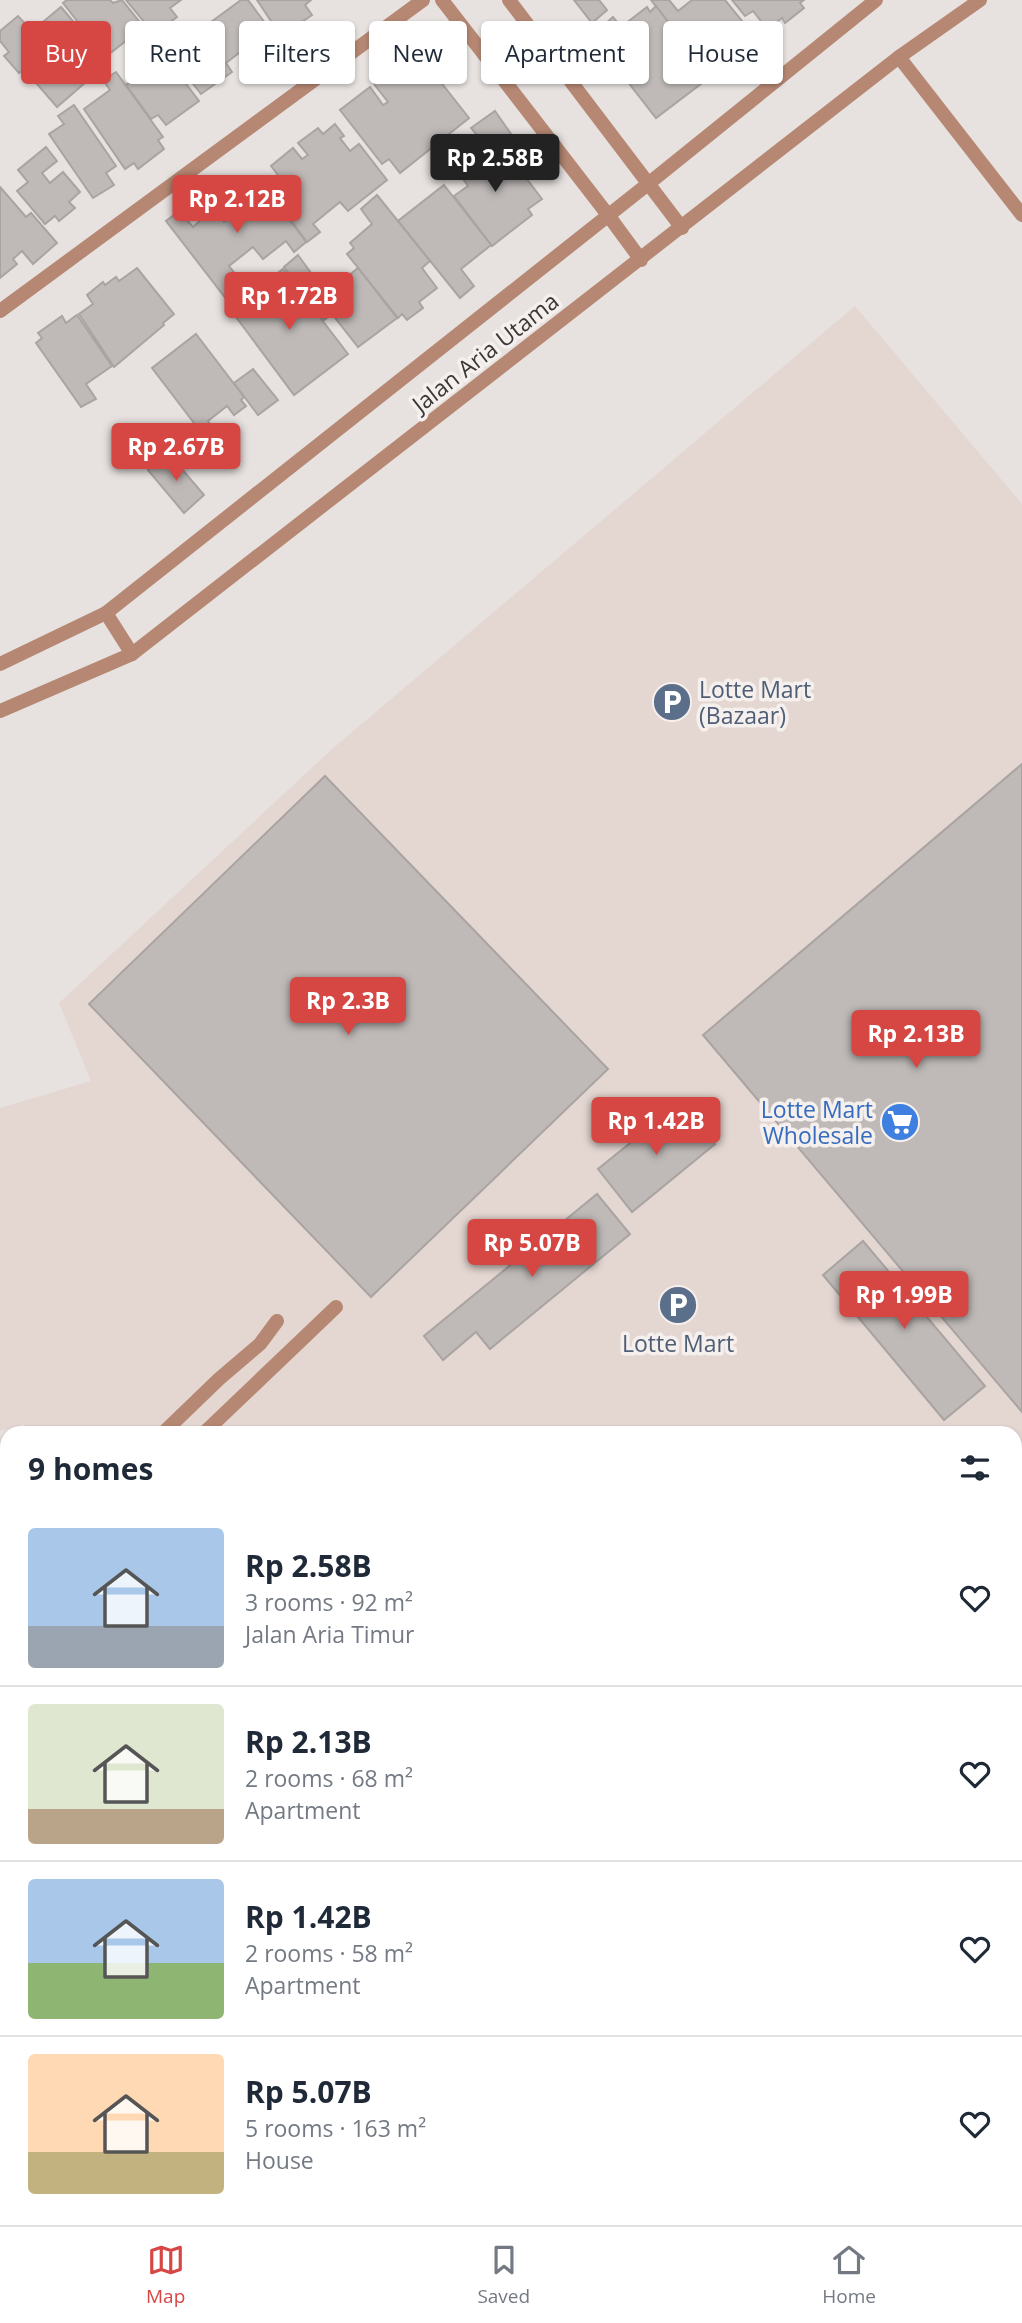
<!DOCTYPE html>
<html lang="en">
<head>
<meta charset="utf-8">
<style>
  body { margin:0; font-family:"Open Sans",sans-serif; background:#f6f6f7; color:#1f2937; height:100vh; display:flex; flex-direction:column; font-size:26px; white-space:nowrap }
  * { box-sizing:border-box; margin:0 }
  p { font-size:23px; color:#747a83 }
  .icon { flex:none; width:38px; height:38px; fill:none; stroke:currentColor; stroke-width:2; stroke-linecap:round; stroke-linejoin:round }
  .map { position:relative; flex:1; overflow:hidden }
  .panel { position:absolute; left:0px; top:1426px; width:1022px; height:800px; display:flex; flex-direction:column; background:#fff; border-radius:21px 21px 0 0; box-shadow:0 2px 5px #0004 }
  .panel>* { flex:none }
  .hud { position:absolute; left:21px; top:21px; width:980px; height:63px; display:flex; gap:14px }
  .price { position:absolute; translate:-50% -60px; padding:0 16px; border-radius:7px; background:#d64744; color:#fff; font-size:23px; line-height:46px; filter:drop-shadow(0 2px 4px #0008) }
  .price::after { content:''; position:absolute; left:50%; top:42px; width:21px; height:16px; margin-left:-10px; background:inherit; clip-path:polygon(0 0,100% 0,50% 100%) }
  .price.active { background:#222; color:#fff }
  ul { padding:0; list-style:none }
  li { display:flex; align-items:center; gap:21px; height:175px; padding:0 28px }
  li+li { border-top:2px solid #e0e1e3 }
  li span { display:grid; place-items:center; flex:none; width:196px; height:140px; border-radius:7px; color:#555 }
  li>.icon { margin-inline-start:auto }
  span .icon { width:84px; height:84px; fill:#fffc; stroke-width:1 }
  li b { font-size:30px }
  h2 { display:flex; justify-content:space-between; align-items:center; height:84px; padding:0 28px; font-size:30px }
  .chip { padding:0 24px; border-radius:7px; background:#fff; box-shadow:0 2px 5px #0004; font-size:24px; line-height:63px }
  .chip.active { background:#d64744; color:#fff }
  .tabs { display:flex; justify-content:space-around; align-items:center; height:98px; border-top:2px solid #e0e1e3; background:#fff; font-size:19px; color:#747a83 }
  .tabs a { display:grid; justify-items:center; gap:4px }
  .tabs .active { color:#d64744 }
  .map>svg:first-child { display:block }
  .built { fill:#e4d6d1 }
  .medical { fill:#e8d2df }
  .green { fill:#bbcba5 }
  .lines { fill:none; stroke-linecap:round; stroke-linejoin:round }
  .river { stroke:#61b6b6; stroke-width:60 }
  .building { fill:#bfbab8; stroke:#a9a4a2; stroke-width:2 }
  .service { stroke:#b68873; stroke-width:14 }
  .minor { stroke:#b68873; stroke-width:14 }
  .tertiary { stroke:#b68873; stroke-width:14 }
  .secondary { stroke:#9c5b3c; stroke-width:14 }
  .trunk { stroke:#74320c; stroke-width:19 }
  .labels { text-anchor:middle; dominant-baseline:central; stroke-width:7; stroke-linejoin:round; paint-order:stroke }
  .street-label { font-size:23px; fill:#3b3938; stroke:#f5efed }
  .service-label { font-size:23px; fill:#4e5e75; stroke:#f5efed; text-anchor:start }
  .shop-label { font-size:23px; fill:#366cbe; stroke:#f5efed; text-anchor:end }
</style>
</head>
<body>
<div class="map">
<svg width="1022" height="2225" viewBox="0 0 1022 2225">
  <rect width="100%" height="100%" fill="#e7e2e0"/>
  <path class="built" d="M855,306l167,198v1226l-7,6v-303h-987l-4,-9 -24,7v-323l91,-27 -32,-78 272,-253z"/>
  <path class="medical" d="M1022,1928v297h-349l7,-6h335v-285z"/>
  <path class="green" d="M1022,1607v105l-7,6v-105z"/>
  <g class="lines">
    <g class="river">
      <path d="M1015,1838l7,-6"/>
      <path d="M539,2225l7,-6"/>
    </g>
  </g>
  <g class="building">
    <path d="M67,0h43l3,3 9,-3 25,31 -12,9 -3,-4 -24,19 -10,-12 -2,2 -33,-42z"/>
    <path d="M126,0h55l-11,8 7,9 -23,17z"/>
    <path d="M241,0h7l29,39 -31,23 -7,-9 -13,10 6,9 -31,22 -32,-41z"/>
    <path d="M257,0h54l-6,5 7,10 -31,21z"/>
    <path d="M574,0h25l8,10 -15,13z"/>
    <path d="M651,0h18l9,11 14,-11h33l43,53 -11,9 -9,-12 -36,28z"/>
    <path d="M732,0h72l-4,3 4,5 -19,15 -3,-5 -15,11 -14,-18 -8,5z"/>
    <path d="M656,6l54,71 -54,41 -60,-77 3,-3 -4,-5 18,-16 8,10 26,-20 3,5z"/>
    <path d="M61,7l47,56 -51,44 -33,-38 -5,4 -15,-17 5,-4 -9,-11v-10l18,-15 14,15z"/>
    <path d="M588,32l23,32 -18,18 -26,-35z"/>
    <path d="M410,43l59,75 -69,55 -11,-14 -7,5 -42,-54 30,-23 13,18 5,-3 -14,-18 24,-19 5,6 4,-3 -11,-14z"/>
    <path d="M165,56l34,45 -33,24 -8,-10 -7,4 -25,-34z"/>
    <path d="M116,72l47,65 -5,3 6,9 -26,20 -4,-6 -9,6 -41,-60 26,-19 -7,-10z"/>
    <path d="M74,105l42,61 -10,7 8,12 -21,13 -44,-64 15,-10 -6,-8z"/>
    <path d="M495,111l16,23 -22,16 -18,-22z"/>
    <path d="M335,124l9,12 -4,2 10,13 9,-7 28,36 -39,31 -8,-9 -27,22 7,8 -13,10 -29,-39 7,-5 -10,-14 6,-5 -10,-13 22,-18 9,11 6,-4 -10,-12 20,-15 5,6z"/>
    <path d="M501,145l41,54 -14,10 4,6 -40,31 -38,-50 14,-10 -13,-18 23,-19 7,9z"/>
    <path d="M46,147l11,14 -15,12 8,10 13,-11 17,20 -11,10 6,6 -16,13 -4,-5 -10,8 -28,-33 11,-9 -10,-12z"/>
    <path d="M259,179l47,63 -12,10 -8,-11 -23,18 -10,-12 -24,19 16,20 -18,14 -61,-79 13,-10 14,16 20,-18 11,13 5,-4 -8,-11 22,-18 9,13 6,-5 -8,-10z"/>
    <path d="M444,185l47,60 -30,24 13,17 -14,12 -62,-77z"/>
    <path d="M0,187l26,30 5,-4 26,30 -24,21 -11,-13 -9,8 4,5 -17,14z"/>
    <path d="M377,195l53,66 -8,7 15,20 -18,14 4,6 -16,12 -5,-6 -4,4 -51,-64 7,-6 -4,-5 22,-19 -11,-15z"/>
    <path d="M298,255l21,29 6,-4 7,9 26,-21 39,50 -39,29 -26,-33 -8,6 -40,-53z"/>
    <path d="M137,268l37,46 -11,9 1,2 -50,42 -35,-53 14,-10 -6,-9 16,-13 2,3 11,-8 3,4z"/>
    <path d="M283,269l65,85 -54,41 -64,-86z"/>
    <path d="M77,315l35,51 -26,18 10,15 -15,8 -45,-64 6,-5 -4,-5 24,-17 4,7z"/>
    <path d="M196,334l48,63 -3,3 5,6 -12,9 -7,-9 -19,15 5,8 -9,7 -52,-68z"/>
    <path d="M253,369l25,31 -20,15 -24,-32z"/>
    <path d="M168,453l36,42 -20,18 -36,-43z"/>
    <path d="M1022,764v648l-319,-377z"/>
    <path d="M325,776l283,293 -237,228 -282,-293z"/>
    <path d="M681,1102l34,42 -83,68 -34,-43z"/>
    <path d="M597,1194l33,40 -140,115 -14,-17 -33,28 -19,-24z"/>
    <path d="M863,1241l122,145 -41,34 -121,-145z"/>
    <path d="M698,2219h76l-6,6h-65z"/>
  </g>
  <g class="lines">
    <g class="service">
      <path d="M163,1433l56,-54 41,-35 17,-23"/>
      <path d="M204,1433l132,-126"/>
      <path d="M0,1622l7,-6"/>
      <path d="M1015,2121h3l4,5"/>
      <path d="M0,2207l7,-6"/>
      <path d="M1015,2208l7,8"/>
      <path d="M881,2219l5,6"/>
      <path d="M863,2225l1,-6"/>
    </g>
    <g class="minor">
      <path d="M442,0l166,215 33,45"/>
      <path d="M509,0l173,228"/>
      <path d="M899,57l123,158"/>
      <path d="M0,311l423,-311"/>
      <path d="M106,613l26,41"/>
      <path d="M0,664l106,-51 542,-429 228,-184"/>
      <path d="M0,711l132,-57 767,-597 81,-57"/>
      <path d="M1015,1752l7,-5"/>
      <path d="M1015,1902l7,-6"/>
      <path d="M646,2225l5,-6"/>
    </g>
    <g class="tertiary">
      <path d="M7,1985c-7,34 -4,71 0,106"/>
      <path d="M45,2219l2,6"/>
    </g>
    <g class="secondary">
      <path d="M0,1709l7,7"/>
      <path d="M0,1897l7,7"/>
      <path d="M325,2219l6,6"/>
      <path d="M510,2219l6,6"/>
    </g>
    <g class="trunk">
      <path d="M0,1761l7,7"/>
      <path d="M0,1848l7,7"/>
      <path d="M370,2219l6,6"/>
      <path d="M460,2219l6,6"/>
    </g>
  </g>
  <defs>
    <g id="parking-disc" transform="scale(2.0125)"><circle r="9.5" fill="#5c6f8a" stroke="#f5efed"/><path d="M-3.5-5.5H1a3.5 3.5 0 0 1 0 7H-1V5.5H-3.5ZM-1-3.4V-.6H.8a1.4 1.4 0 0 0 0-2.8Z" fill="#fff"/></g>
    <g id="supermarket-disc" transform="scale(2.0125)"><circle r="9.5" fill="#3f7fe0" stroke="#f5efed"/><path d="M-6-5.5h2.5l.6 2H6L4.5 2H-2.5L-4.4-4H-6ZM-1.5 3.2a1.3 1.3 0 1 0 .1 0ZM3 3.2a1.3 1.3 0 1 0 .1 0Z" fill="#fff"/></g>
  </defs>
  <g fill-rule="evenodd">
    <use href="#parking-disc" x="672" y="702"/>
    <use href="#supermarket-disc" x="900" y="1122"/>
    <use href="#parking-disc" x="678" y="1305"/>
  </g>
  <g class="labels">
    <g class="street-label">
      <text transform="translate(485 352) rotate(-38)">Jalan Aria Utama</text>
    </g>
    <g class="service-label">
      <text x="699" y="689">Lotte Mart<tspan x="699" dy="26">(Bazaar)</tspan></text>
      <text x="678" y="1343" text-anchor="middle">Lotte Mart</text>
    </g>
    <g class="shop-label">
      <text x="873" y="1109">Lotte Mart<tspan x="873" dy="26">Wholesale</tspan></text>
    </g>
  </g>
</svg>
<b class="price active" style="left:495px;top:194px">Rp 2.58B</b>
<b class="price" style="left:237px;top:235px">Rp 2.12B</b>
<b class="price" style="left:289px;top:332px">Rp 1.72B</b>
<b class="price" style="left:176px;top:483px">Rp 2.67B</b>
<b class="price" style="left:348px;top:1037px">Rp 2.3B</b>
<b class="price" style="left:916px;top:1070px">Rp 2.13B</b>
<b class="price" style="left:656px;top:1157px">Rp 1.42B</b>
<b class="price" style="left:532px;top:1279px">Rp 5.07B</b>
<b class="price" style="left:904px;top:1331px">Rp 1.99B</b>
<div class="hud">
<a class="chip active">Buy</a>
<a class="chip">Rent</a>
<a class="chip">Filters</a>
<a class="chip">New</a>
<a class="chip">Apartment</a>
<a class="chip">House</a>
</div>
<section class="panel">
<h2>9 homes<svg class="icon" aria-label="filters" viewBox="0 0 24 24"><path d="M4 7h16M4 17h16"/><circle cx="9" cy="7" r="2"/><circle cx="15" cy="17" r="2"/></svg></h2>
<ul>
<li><span style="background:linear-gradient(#a9c7e8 70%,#9aa5b1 0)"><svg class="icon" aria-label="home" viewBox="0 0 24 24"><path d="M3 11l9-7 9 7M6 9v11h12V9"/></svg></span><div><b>Rp 2.58B</b><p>3 rooms · 92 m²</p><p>Jalan Aria Timur</p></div><svg class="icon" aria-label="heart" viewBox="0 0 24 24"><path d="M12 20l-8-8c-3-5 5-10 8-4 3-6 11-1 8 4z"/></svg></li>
<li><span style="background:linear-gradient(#dfe7d0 75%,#b9a48a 0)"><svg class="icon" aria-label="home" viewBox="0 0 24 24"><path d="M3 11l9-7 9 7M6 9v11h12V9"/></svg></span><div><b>Rp 2.13B</b><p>2 rooms · 68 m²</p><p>Apartment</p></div><svg class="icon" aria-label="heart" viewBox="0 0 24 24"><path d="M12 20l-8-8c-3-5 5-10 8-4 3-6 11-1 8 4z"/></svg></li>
<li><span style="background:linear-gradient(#a9c7e8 60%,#8fb573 0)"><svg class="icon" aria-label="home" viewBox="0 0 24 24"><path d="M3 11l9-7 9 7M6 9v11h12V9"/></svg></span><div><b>Rp 1.42B</b><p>2 rooms · 58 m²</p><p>Apartment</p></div><svg class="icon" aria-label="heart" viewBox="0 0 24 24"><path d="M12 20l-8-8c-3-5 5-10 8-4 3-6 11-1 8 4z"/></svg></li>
<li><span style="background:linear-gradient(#ffd9b3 70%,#c2b280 0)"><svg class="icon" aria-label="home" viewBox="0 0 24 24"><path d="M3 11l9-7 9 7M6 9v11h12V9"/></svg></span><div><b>Rp 5.07B</b><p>5 rooms · 163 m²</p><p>House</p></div><svg class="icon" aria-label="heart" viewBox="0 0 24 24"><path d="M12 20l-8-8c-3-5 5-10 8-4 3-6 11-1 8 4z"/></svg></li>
</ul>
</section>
</div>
<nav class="tabs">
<a class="active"><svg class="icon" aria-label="map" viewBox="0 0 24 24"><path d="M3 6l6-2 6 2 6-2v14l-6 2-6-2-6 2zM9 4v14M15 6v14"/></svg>Map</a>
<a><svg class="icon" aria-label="saved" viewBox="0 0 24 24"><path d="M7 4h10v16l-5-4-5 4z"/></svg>Saved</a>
<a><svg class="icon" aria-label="home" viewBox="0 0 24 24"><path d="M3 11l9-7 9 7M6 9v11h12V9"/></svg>Home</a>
</nav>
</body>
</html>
